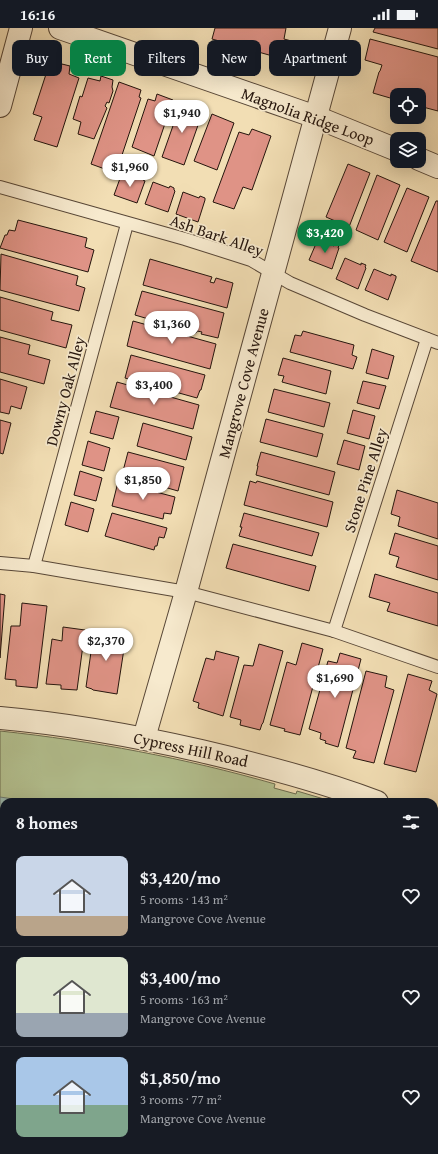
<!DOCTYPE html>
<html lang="en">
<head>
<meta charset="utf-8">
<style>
  body { margin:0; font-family:"Gentium Book Plus",serif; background:#242831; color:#f1f3f6; height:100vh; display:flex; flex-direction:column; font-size:15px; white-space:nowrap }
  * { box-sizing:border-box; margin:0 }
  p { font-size:13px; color:#9ea1a6 }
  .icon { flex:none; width:22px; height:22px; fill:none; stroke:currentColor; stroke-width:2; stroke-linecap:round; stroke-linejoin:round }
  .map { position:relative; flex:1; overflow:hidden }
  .drawer { position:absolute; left:0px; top:770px; width:438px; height:356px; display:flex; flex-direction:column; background:#171b24; border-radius:12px 12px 0 0; box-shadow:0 4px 16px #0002 }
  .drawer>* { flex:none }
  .top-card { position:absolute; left:12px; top:12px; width:414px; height:36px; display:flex; gap:8px }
  .controls { position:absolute; left:390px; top:60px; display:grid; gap:8px }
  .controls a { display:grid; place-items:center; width:36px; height:36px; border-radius:8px; background:#171b24; box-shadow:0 4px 16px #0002; font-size:20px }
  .price { position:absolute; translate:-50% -34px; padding:0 9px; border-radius:14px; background:#fff; color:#222; font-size:13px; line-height:26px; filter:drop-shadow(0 1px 2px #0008) }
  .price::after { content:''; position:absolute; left:50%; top:24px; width:12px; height:9px; margin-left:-6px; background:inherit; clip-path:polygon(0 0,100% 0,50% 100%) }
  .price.on { background:#0b8043; color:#fff }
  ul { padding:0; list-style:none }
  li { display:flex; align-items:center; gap:12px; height:100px; padding:0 16px }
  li+li { border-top:1px solid #363941 }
  li span { display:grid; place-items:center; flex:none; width:112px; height:80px; border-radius:8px; color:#555 }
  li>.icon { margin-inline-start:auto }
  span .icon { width:48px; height:48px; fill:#fffc; stroke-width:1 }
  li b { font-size:17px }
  h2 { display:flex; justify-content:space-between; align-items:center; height:48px; padding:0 16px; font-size:17px }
  .tag { padding:0 14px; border-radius:8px; background:#171b24; box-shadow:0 4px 16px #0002; font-size:14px; line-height:36px }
  .tag.on { background:#0b8043; color:#fff }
  .status { display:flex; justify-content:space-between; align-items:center; height:28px; padding:0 20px; background:#171b24; direction:ltr }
  .status svg { height:11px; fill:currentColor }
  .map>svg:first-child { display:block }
  .green { fill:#b4c291; stroke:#6c6c4f }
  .water { fill:#9cbcb2; stroke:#6c7970 }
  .building { fill:#df9386; stroke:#25150d }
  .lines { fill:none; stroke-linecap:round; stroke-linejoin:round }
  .lane-casing { stroke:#584737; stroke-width:14 }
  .street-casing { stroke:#584737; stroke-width:24 }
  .lane { stroke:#f7eace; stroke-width:12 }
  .street { stroke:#f7eace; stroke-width:22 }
  .labels { text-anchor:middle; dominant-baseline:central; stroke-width:3.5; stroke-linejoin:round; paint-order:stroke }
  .street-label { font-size:16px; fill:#25150d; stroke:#f7eace }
</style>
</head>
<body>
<div class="status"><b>16:16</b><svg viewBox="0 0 49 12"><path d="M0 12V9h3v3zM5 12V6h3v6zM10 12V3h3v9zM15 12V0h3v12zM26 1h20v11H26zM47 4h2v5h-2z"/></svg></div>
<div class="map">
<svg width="438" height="1126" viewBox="0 0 438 1126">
  <rect width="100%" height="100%" fill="#f2deb4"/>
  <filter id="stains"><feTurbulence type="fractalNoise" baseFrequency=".005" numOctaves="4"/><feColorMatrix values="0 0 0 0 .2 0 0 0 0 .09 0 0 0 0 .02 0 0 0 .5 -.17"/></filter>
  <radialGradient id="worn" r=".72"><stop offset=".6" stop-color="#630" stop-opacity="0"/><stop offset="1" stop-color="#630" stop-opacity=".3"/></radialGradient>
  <path class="green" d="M0,703c94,10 184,27 275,53l-1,4 22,6 1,-3 37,11h-330v348h332l-1,4h-335z"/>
  <path class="water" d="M0,769l34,5h-30v348h8l-4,4h-8z"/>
  <g class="building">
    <path d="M215,0h71l-2,11 15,4 -5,19 -82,-23z"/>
    <path d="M375,0h63v21l-65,-17z"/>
    <path d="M370,11l68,18v54l-19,-5v-11h-22v5l-24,-7 6,-21 1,-1 2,-6 -17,-5z"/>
    <path d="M62,36l8,2 -1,8 10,4 -22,69 -23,-7 8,-23 -9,-3 16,-49 11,4z"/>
    <path d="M101,48l12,4 -1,7 1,4 -4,12 -2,-1 -2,4 2,2 -13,31 -16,-5 3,-12 -8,-3 7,-23 2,1 6,-19 12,3z"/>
    <path d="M119,54l22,8 -2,7 2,1 -25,75 -25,-9z"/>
    <path d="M157,66l16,6 -19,56 -22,-9 16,-48 7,2z"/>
    <path d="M181,75l22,8 -19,54 -22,-8z"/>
    <path d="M212,86l22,9 -17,47 -23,-9z"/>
    <path d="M252,101l19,7 -19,54 -9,-3 -9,22 -21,-7 26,-70 10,3z"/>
    <path d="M348,136l22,9 -21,54 -23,-10z"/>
    <path d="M122,145l17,6 1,-2 4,2 -1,1 2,1 -8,22 -23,-8z"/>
    <path d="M377,147l23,10 -22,55 -22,-10z"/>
    <path d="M153,154l16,6 1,-2 4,2v2l1,1 -7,21 -23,-8z"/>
    <path d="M407,160l22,9 -22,55 -23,-10z"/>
    <path d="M183,164l16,6 1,-2 5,2v2l-7,22 -22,-8z"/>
    <path d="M436,173h2v71l-27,-11z"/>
    <path d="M18,192l69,18 -2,9 9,3 -6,22 -88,-24 5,-13h2l2,-5 6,1z"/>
    <path d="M318,211l16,7 1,-3 4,2 -1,3h1l-7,21 -23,-9z"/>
    <path d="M1,226l77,22 -2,9 9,3 -6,23 -79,-21z"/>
    <path d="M345,230l16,7v-2l5,2 -1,2 1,1 -8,21 -22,-10z"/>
    <path d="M150,231l62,18 -2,5 4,1 2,-5 17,5 -6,25 -84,-23z"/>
    <path d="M374,241l17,7v-2l5,2v2l-8,22 -23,-10z"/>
    <path d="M142,263l82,22 -6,25 -17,-4 1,-2 -5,-1 -1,2 -61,-18z"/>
    <path d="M0,269l53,15 -2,8 21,5 -6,23 -66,-18z"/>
    <path d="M133,293l83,23 -6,25 -83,-23z"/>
    <path d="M303,303l51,14 -2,10 5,2 -4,12 -63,-17 5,-17 6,1z"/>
    <path d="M0,309l30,8 -2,9 22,6 -6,24 -44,-12z"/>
    <path d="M372,321l22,7 -6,23 -22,-6z"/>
    <path d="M131,327l74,20 -4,15h-1l-3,8 -72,-20z"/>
    <path d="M283,330l48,13 -5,23 -44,-12 2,-6 -6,-1z"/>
    <path d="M0,351l27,8 -6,22 -10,-3 -2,8 -9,-2z"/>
    <path d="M363,353l23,5 -7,23 -22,-6z"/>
    <path d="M117,354l82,23 -6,24 -83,-22z"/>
    <path d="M274,361l56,14 -6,24 -56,-15z"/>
    <path d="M353,382l22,6 -6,23 -22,-6z"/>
    <path d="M96,383l23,6 -6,22 -23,-6z"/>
    <path d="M266,391l57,15 -6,23 -57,-15z"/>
    <path d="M0,392l11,3 -8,31 -3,-1z"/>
    <path d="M143,395l49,14 -6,23 -49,-14z"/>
    <path d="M344,412l21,6 -6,24 -22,-6z"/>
    <path d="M88,413l22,7 -6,23 -22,-6z"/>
    <path d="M128,424l56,15 -6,24 -56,-16z"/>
    <path d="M261,424l74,20 -6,23 -73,-20 2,-9h-1z"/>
    <path d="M80,443l22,7 -6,23 -22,-6z"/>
    <path d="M250,453l6,2 1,-2 76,21 -6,25 -83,-22z"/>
    <path d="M118,454l57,15 -4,17 -7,-1 -1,6 -51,-13z"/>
    <path d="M397,462l41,13v36l-40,-13 2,-9 -9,-3z"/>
    <path d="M71,474l23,7 -6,23 -23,-7z"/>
    <path d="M112,485l55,15 -3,10 -5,-1 -2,9h-2l-1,4 -49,-14z"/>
    <path d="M244,485l75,20 -7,23 -73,-20 3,-9h-2z"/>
    <path d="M395,505l43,13v34l-42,-13 3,-10 -10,-3z"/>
    <path d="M233,516l83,22 -7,25 -83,-23z"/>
    <path d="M375,546l63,19v33l-51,-15 3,-8 -21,-6z"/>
    <path d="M0,566l5,1 -5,63z"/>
    <path d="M22,575l25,3 -10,82 -21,-2v-6l-11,-1 6,-53h9z"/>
    <path d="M63,599l22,3 -8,60 -16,-1v-4l-15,-1 6,-45 10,2z"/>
    <path d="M94,603l32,5 -9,58 -24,-4 -1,-1 -6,-2z"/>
    <path d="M302,615l21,6 -23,86 -16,-4 1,-2 -15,-4 17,-63 9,3z"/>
    <path d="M259,616l24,7 -20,72 -1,1 -2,6 -20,-5 1,-5 -11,-3 14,-52 9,1z"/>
    <path d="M216,623l23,6 -16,59 -25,-8 1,-5 -6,-2 13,-43 8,2z"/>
    <path d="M340,625l21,6 -23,88 -13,-4 1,-2 -6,-2 1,-6 -12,-4 19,-68 9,2z"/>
    <path d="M366,643l21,5 -2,11 9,3 -20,73 -21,-5 3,-7 -10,-3z"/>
    <path d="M408,646l24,7 -3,9 8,4 -21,78 -32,-8z"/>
    <path d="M434,966l4,1v137l-4,-1z"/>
    <path d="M434,1116l4,1v9h-46l2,-4h40z"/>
  </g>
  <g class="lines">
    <g class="lane-casing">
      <g id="lane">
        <path d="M0,159l185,52 66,21 39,23 75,32 73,28"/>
        <path d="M0,535l34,3 152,26 148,39 104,36"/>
        <path d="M34,538l93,-342"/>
        <path d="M334,603l93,-292"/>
      </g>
    </g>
    <g class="street-casing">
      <g id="street">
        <path d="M60,0l256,89 81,33"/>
        <path d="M0,78l21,-78"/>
        <path d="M419,131l19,8"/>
        <path d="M0,690c68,6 135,18 201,33 60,14 118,29 176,51"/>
        <path d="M144,710l42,-146 154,-564"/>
        <path d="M434,812l4,-16"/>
        <path d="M349,1126l1,-4"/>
      </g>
    </g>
    <use href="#lane" class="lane"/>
    <use href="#street" class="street"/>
  </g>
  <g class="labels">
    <g class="street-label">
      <text transform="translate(308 88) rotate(20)">Magnolia Ridge Loop</text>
      <text transform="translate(217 207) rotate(19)">Ash Bark Alley</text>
      <text transform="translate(243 355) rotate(-75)">Mangrove Cove Avenue</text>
      <text transform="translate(65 363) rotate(-75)">Downy Oak Alley</text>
      <text transform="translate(365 452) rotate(-72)">Stone Pine Alley</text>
      <text transform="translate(191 721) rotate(12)">Cypress Hill Road</text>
    </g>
  </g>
  <rect width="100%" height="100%" filter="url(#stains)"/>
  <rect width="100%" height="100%" fill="url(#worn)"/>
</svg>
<div class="controls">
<a><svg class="icon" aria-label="locate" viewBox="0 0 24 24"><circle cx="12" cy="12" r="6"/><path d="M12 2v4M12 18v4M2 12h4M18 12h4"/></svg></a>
<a><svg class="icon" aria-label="layers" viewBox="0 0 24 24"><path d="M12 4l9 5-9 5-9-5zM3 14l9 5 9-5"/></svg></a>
</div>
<b class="price" style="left:182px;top:106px">$1,940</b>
<b class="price" style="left:130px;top:160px">$1,960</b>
<b class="price on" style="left:325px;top:226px">$3,420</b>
<b class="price" style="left:172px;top:317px">$1,360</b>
<b class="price" style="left:154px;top:378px">$3,400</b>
<b class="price" style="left:143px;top:473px">$1,850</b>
<b class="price" style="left:106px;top:634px">$2,370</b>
<b class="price" style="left:335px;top:671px">$1,690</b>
<div class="top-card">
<a class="tag">Buy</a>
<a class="tag on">Rent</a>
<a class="tag">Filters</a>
<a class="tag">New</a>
<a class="tag">Apartment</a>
</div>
<section class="drawer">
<h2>8 homes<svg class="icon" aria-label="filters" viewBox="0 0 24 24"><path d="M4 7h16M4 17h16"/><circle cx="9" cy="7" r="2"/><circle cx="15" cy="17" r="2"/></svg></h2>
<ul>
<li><span style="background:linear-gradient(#c9d6e8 75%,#b9a48a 0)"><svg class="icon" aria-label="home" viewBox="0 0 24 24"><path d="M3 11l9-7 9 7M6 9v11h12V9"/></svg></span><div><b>$3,420/mo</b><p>5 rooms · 143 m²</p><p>Mangrove Cove Avenue</p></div><svg class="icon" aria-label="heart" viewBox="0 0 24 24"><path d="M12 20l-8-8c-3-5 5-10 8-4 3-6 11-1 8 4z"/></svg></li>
<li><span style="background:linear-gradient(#dfe7d0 70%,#9aa5b1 0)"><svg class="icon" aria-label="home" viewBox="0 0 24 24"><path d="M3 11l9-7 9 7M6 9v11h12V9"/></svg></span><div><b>$3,400/mo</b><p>5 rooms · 163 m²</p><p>Mangrove Cove Avenue</p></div><svg class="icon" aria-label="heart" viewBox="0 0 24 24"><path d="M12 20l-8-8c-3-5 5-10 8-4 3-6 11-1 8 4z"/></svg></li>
<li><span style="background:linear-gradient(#a9c7e8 60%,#7fa58c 0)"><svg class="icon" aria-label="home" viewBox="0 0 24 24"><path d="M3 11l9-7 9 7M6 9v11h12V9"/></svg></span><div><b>$1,850/mo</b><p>3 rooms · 77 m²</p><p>Mangrove Cove Avenue</p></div><svg class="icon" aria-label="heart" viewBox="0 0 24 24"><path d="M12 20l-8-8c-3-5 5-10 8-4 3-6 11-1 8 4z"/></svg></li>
</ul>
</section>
</div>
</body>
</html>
